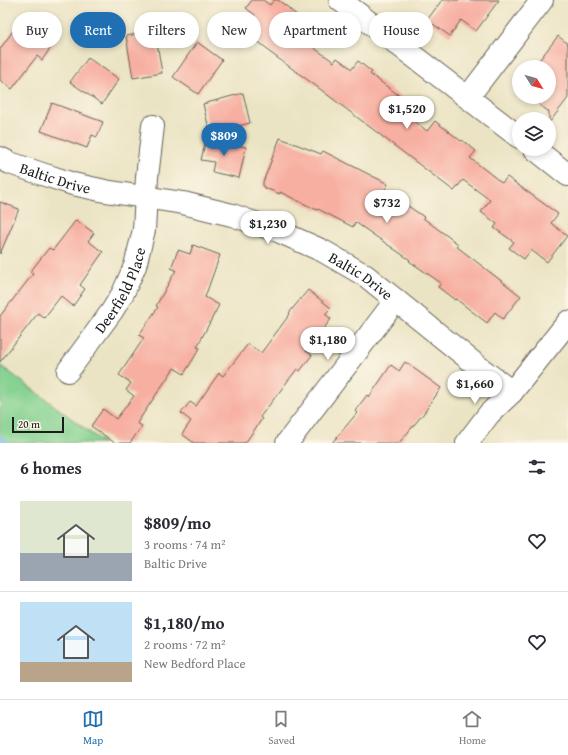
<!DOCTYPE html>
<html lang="en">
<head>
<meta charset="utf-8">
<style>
  body { margin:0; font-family:"Gentium Book Plus",serif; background:#f2f2f3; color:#2b2b33; height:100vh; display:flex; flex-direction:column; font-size:15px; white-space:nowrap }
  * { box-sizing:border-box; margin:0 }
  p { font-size:13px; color:#7c7c81 }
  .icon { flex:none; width:22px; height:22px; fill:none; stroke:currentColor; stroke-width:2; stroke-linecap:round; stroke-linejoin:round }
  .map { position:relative; height:443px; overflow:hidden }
  .details { display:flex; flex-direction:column; background:#fff; flex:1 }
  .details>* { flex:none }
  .guide { position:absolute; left:12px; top:12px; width:544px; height:36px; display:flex; gap:8px }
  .needle { width:26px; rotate:127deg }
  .tools { position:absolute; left:512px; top:60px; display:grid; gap:8px }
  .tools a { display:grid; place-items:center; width:44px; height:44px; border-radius:50%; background:#fff; box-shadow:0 2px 6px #0003; font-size:20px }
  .scale { position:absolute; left:12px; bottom:10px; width:52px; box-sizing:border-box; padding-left:4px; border:2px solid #1c1c1c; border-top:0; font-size:11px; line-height:14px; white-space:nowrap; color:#1c1c1c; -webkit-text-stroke:3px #fcf5e5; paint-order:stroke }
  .price { position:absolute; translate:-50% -34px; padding:0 9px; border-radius:14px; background:#fff; color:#222; font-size:13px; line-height:26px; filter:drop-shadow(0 1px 2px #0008) }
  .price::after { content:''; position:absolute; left:50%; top:24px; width:12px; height:9px; margin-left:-6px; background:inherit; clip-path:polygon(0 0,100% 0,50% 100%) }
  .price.on { background:#1f6fb2; color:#fff }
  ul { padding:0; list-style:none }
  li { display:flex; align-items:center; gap:12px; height:100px; padding:0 20px }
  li+li { border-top:1px solid #e1e1e2 }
  li span { display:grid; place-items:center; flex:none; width:112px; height:80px; border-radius:0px; color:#555 }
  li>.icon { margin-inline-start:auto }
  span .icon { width:48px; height:48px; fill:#fffc; stroke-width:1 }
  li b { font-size:17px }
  h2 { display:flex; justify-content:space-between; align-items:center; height:48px; padding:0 20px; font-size:17px }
  .pill { padding:0 14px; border-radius:18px; background:#fff; box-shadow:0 2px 6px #0003; font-size:14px; line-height:36px }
  .pill.on { background:#1f6fb2; color:#fff }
  .tabs { display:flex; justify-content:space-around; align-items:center; height:56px; border-top:1px solid #e1e1e2; background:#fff; font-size:11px; color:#7c7c81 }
  .tabs a { display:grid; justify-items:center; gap:2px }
  .tabs .on { color:#1f6fb2 }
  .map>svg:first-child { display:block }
  .green { fill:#85d291; stroke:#507756 }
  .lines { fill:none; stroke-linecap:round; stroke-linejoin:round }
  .stream { stroke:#6ebae7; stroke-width:5 }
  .building { fill:#f7afa1 }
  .minor-casing { stroke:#646257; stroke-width:24 }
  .minor { stroke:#fff; stroke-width:22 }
  .labels { text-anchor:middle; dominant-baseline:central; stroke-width:3.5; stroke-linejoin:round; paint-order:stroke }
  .street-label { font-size:15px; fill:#1c1c1c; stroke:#fcf5e5 }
</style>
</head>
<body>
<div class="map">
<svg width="568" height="443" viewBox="0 0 568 443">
  <rect width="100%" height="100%" fill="#fcf5e5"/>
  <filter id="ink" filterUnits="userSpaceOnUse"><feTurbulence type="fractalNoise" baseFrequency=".025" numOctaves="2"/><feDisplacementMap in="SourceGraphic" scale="8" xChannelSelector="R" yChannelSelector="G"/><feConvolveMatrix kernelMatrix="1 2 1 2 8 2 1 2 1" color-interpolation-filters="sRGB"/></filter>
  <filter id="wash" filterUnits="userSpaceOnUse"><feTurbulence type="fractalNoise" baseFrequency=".012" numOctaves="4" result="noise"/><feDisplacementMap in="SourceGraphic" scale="16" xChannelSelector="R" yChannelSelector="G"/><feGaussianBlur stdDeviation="0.9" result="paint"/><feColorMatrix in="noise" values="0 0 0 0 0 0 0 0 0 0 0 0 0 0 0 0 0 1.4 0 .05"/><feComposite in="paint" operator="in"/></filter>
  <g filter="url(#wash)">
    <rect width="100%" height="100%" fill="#ebe4c4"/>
    <path class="green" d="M0,365l104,78h-104z"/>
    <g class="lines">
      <path class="stream" d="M0,438l6,5"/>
    </g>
    <g id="blocks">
      <g class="building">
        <path d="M252,0h11l7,5 4,-5h4l12,9v1l23,17 -10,13 31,22 3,-4 15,11 6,-8 14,11 -2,2 42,31 -7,9 22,17 8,-10 26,20 1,-1 14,11 -6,7 32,25 5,-6 51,37 -7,9 16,13 -20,26 -16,-12 -7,9 -15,-11 5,-6 -20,-14 3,-4 -16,-12 9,-12 -27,-20 -9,11 -138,-105 -48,-35 1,-1 -25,-19 11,-16 -9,-7z"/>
        <path d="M442,0h57l-23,31 -15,-11 -11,16 -23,-16z"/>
        <path d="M20,21l10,7 4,-6 23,17 -15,21 -5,-4 -25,33 -12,-9v-31z"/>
        <path d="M155,31l7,42 -29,5 -7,-42z"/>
        <path d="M558,36l10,8v54l-19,25v-11l-20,-15h20v-30h-15z"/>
        <path d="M197,42l25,18 -24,34 -25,-17z"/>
        <path d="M88,58l31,21 -17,25 -32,-22z"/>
        <path d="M243,93l7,30 -40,10 -7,-29z"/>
        <path d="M52,103l51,19 -6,15 -5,-2 -5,13 -46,-17z"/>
        <path d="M280,138l41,16 2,-3 65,33 -3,6 39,27 -1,1 35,26 -2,2 65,50 -18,23 -8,-7 -8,11 -31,-24 -1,1 -17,-13 3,-4 -32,-22 1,-1 -55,-38 -2,5 -35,-18 -1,1 -37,-18v2l-17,-7v-5z"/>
        <path d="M206,139l40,8 -7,31 -27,-6 2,-10 -13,-2z"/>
        <path d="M0,202l19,7 -19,45z"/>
        <path d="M76,220l18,13 -6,8 15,11 -23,33 5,4 -12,17 -12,-10 -17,22 -6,-5 -38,49v-46l33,-42 -3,-2 19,-24 4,2z"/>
        <path d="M193,245l27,10 -15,42 14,8 -22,42 3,1 -16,26 -10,-6 -37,55 5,3 -12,17h-15l-24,-17 12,-17 13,10 18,-23 -8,-6 5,-7 -12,-8 25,-37 -5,-3 19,-28 -2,-1 20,-36 -5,-2 7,-18 12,4z"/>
        <path d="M308,290l23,18 -6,6 6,5 -25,32 6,4 -12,16 -3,-2 -37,48 2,2 -17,24h-51l-12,-9 9,-13 -10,-8 9,-11 6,4 23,-33 4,3 25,-32 13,9 29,-39 -1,-1z"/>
        <path d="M405,362l36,26 -17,25 -25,30h-67l25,-30 -2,-2 12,-16 2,2 22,-32 8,6z"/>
      </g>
    </g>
  </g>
  <g filter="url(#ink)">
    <use href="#blocks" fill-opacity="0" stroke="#646257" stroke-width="1"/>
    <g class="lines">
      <g class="minor-casing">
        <g id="minor">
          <path d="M340,0l179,137"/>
          <path d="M468,97l74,-97"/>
          <path d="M535,149l33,26"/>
          <path id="s1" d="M0,158l10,5 29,10 34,11 32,7 78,12 49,12 46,16 45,20 43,25 114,92 32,24"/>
          <path id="s2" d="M68,371l44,-60 11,-18 12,-27 9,-36 3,-53 6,-51"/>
          <path d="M287,443l109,-143"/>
          <path d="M467,443l22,-29 23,-22 56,-70"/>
        </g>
      </g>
      <use href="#minor" class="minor"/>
    </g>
  </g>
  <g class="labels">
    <g class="street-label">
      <text stroke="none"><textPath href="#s1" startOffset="59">Baltic Drive</textPath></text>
      <text stroke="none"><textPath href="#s1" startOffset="383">Baltic Drive</textPath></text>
      <text stroke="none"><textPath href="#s2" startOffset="97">Deerfield Place</textPath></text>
    </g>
  </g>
</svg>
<div class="tools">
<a><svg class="needle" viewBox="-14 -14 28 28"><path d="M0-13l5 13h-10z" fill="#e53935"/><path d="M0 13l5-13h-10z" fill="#7c7c81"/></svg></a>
<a><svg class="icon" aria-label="layers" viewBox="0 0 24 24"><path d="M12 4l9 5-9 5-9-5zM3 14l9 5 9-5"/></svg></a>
</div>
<div class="scale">20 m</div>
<b class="price" style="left:407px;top:130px">$1,520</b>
<b class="price on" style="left:224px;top:157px">$809</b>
<b class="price" style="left:387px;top:224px">$732</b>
<b class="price" style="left:268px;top:245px">$1,230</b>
<b class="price" style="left:328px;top:361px">$1,180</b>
<b class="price" style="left:475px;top:405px">$1,660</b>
<div class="guide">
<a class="pill">Buy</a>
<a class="pill on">Rent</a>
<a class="pill">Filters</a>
<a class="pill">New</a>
<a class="pill">Apartment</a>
<a class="pill">House</a>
</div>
</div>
<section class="details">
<h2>6 homes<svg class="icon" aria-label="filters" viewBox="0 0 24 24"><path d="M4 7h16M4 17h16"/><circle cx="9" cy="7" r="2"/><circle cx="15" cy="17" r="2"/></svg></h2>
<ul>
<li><span style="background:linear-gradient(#dfe7d0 65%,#9aa5b1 0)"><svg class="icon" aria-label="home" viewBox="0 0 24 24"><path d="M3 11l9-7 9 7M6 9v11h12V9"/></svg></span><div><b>$809/mo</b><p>3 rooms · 74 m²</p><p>Baltic Drive</p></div><svg class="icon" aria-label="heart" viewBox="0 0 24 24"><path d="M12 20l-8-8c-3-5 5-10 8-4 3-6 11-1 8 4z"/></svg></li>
<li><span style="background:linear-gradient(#bfe0f5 75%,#b9a48a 0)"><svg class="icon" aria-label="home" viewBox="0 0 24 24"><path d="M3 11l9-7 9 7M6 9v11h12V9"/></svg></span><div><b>$1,180/mo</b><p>2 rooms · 72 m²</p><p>New Bedford Place</p></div><svg class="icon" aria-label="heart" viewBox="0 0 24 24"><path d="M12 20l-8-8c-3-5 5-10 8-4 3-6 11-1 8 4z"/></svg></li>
</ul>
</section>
<nav class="tabs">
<a class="on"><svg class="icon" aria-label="map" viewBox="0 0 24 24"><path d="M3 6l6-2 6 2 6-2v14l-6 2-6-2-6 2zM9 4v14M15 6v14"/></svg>Map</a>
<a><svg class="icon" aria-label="saved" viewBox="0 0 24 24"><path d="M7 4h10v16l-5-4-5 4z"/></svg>Saved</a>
<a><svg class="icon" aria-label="home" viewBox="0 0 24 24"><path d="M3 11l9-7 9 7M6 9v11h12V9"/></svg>Home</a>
</nav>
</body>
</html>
